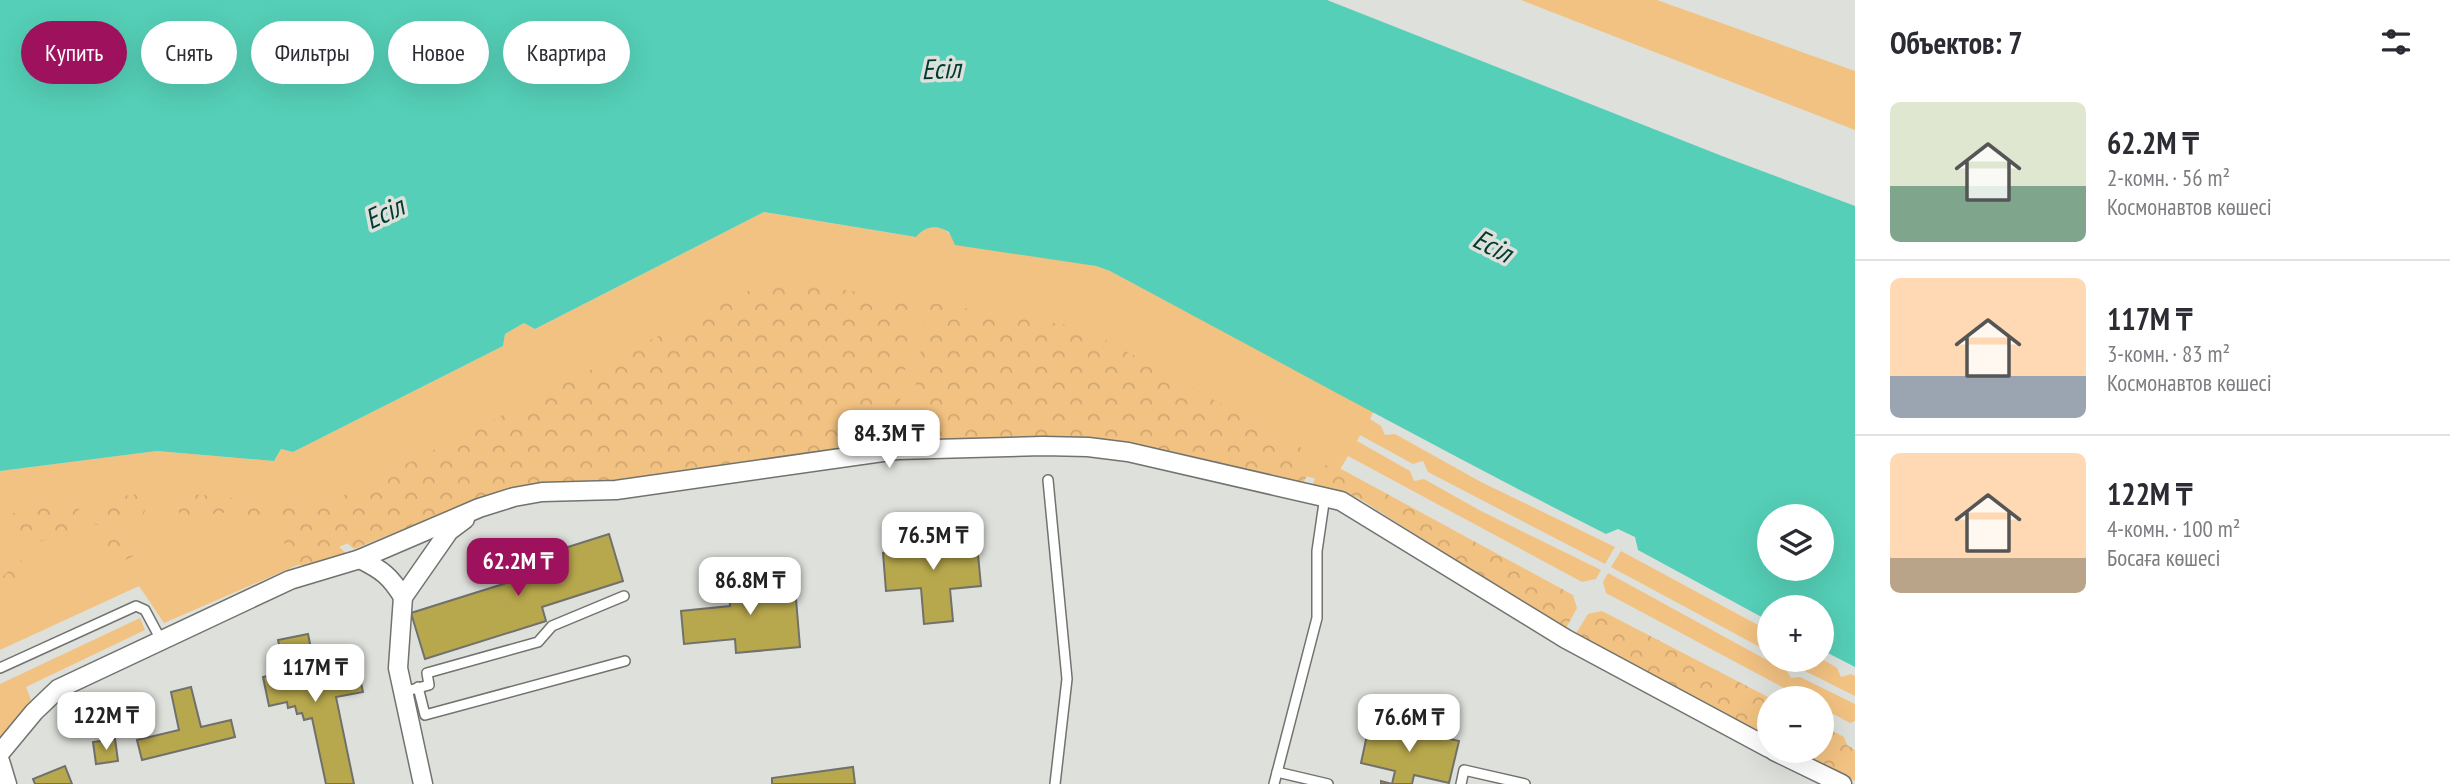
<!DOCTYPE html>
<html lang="ru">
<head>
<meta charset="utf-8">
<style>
  body { margin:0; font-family:"PT Sans Narrow",sans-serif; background:#f2f2f3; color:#2b2b33; height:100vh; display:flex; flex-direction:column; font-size:26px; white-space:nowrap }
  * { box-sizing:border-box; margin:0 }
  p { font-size:23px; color:#7c7c81 }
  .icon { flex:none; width:38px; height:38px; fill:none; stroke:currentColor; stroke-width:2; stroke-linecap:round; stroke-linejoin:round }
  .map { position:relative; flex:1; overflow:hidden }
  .side { display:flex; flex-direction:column; background:#fff; width:595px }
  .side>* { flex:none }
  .banner { position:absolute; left:21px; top:21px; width:665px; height:63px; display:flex; gap:14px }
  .fabs { position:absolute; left:1757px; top:504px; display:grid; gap:14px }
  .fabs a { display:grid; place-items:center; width:77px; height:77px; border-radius:50%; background:#fff; box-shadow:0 7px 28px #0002; font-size:35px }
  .price { position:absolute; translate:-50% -60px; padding:0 16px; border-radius:14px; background:#fff; color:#222; font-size:23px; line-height:46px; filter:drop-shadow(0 2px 4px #0008) }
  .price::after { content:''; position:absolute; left:50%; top:42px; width:21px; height:16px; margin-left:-10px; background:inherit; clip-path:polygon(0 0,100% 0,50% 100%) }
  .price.active { background:#9e115d; color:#fff }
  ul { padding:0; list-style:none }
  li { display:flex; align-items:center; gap:21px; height:175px; padding:0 35px }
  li+li { border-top:2px solid #e1e1e2 }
  li span { display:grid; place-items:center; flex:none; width:196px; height:140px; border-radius:10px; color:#555 }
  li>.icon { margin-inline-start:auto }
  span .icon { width:84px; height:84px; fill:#fffc; stroke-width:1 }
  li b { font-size:30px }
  h2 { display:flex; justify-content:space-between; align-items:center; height:84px; padding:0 35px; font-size:30px }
  .chip { padding:0 24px; border-radius:32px; background:#fff; box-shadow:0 7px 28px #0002; font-size:24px; line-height:63px }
  .chip.active { background:#9e115d; color:#fff }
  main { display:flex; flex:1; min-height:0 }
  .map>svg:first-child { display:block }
  .green { fill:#f2c282 }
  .forest { fill:url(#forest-crowns) }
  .water { fill:#55cfb7; fill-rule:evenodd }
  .building { fill:#b8a84d; stroke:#71706b; stroke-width:2 }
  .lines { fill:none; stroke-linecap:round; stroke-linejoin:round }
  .lane-casing { stroke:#71736e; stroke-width:12 }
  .street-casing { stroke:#71736e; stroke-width:21 }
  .lane { stroke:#fff; stroke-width:9 }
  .street { stroke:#fff; stroke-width:18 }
  .labels { text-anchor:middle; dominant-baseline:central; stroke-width:7; stroke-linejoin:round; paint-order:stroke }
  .water-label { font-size:28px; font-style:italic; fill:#003b31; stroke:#dee0db }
</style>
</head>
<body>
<main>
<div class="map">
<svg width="1855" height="784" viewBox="0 0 1855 784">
  <defs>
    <pattern id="forest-crowns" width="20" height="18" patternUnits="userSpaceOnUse" patternTransform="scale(1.75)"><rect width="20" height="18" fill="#f2c282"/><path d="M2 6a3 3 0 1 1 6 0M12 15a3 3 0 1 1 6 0" fill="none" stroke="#d0a770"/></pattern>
  </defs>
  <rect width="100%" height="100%" fill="#dee0db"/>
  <g class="green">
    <path d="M1521,0h136l198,71v59z"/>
    <path d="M764,212l151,25c12,-12 27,-14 38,1l143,28 14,5 264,140 -4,8 11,7 4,9 10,-1 86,48 134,65 -10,17 -177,-92 -5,-11 -10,3 -53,-29 -3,6 53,30 4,10 10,-2 57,32 120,59 -5,9 -14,3 -234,-126 -16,27 -118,-31 -262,-22 -498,67 -290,126 -25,-37 -139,64v-179l157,-20 117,10 7,-12 12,3 210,-106 2,-12 19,-11 11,6z"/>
    <path d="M1621,551l148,80v21l-158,-85z"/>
    <path d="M1608,573l179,98 4,7 9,-1 55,27v17l-5,2 -28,-15v-10h-19l-197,-105 -3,-11z"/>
    <path d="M140,618l5,12 -119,57 5,13 -31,37v-53z"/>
    <path d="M1822,659l15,9 4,9 10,-3 4,2v20l-52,-26 -3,-10z"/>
  </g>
  <g class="forest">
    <path d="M774,278l142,24 -21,131 -13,14 -252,35 -114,7 -30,7 -132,53 -35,-31 -4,-8 221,-112c12,2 20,-2 25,-13z"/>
    <path d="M928,302l156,26 223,123 5,14 -9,19 -194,-41h-182c-12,-7 -15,-14 -16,-27z"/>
    <path d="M1332,464l241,131 4,13 -12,22 -205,-131 -15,-7 -33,-7 9,-19z"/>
    <path d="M154,492l-15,31 -44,2 -10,-24z"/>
    <path d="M183,493l88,9 37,11 5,11 33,29 -38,14 -12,-3 -10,-15 -11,-39 -29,10c-21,-12 -39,-10 -54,11l-8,-3 -10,-31z"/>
    <path d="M76,502l9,24 -22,6 -38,16 -12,-35z"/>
    <path d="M138,530l-4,26 -24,11 -13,-33z"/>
    <path d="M21,560l9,26 -29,-8z"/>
    <path d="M1602,611l168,87 -1,40 -95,-48 -99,-55 13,-21z"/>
    <path d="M1822,725l22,12 3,8 8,5v31l-60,-30h27z"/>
  </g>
  <path class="water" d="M0,0h1327l395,156 133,50v461l-33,-17v-43h-53v14l-131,-71 -3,-13 -17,-8 -12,5c-167,-84 -331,-175 -496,-263l-14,-5 -141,-21 -6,-13c-13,-8 -24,-6 -33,5l-152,-25 -229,117 -11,-6 -19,11 -2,12 -210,106 -12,-3 -7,12 -117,-10 -157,20zM1769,516h53v53h-53z"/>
  <g class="building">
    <path d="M944,527l2,20 31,-3 4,42 -31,3 3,32 -29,3 -3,-36 -35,3 -3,-38 32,-3 -2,-20z"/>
    <path d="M609,534l14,47 -81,26 4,14 -121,38 -14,-46 121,-38 -5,-15z"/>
    <path d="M794,575l6,72 -64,6 -1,-14 -51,5 -3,-33 49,-5 -2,-25z"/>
    <path d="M308,634l10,49 41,-9 4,18 -27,5 18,87h-28l-14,-66 -8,2 -2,-7 -5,1 -2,-8 -7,2 -1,-6 -18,4 -6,-29 22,-5 -7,-32z"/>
    <path d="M191,687l10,40 30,-7 4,17 -93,23 -5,-20 42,-10 -8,-38z"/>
    <path d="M1370,721l89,20 -10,42 -35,-8 -2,9h-31v-3l11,3 3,-13 -34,-8z"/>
    <path d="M115,739l3,22 -22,3 -3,-22z"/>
    <path d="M65,766l7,18h-37l-2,-5z"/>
    <path d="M853,767l2,17h-83v-6z"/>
  </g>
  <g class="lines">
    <g class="lane-casing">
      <g id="lane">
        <path d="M1048,480l19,199 -12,105"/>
        <path d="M0,668l136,-62 9,4 16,30"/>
        <path d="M418,687l7,28 200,-54"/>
        <path d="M403,692l26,-7 -2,-12 111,-31 14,-16 72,-30"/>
        <path d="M1277,772l51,12"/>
        <path d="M1274,784l43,-166v-67l8,-55"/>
        <path d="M1461,784l3,-14 61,14"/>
      </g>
    </g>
    <g class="street-casing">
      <g id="street">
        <path d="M360,559c22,11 30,17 43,38"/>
        <path d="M1774,751l68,33"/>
        <path d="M0,753l34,-41 24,-23 232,-109 70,-21 119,-51 35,-11 28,-5 74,-2 281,-40 146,-4 45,1 40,5 213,49 225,138 203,109"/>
        <path d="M0,761l7,23"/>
        <path d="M423,784l-25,-116 5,-71 46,-66 16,-12"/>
      </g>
    </g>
    <use href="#lane" class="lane"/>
    <use href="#street" class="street"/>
  </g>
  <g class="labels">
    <g class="water-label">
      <text transform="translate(941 68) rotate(-2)">Есіл</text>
      <text transform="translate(384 212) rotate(-25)">Есіл</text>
      <text transform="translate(1493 245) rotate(27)">Есіл</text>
    </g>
  </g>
</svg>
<div class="fabs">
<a><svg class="icon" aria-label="layers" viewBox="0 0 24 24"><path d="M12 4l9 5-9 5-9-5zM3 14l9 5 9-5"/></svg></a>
<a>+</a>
<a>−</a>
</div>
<b class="price" style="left:889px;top:470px">84.3M ₸</b>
<b class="price" style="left:933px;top:572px">76.5M ₸</b>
<b class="price active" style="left:518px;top:598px">62.2M ₸</b>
<b class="price" style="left:750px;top:617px">86.8M ₸</b>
<b class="price" style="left:315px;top:704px">117M ₸</b>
<b class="price" style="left:106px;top:752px">122M ₸</b>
<b class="price" style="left:1409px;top:754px">76.6M ₸</b>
<div class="banner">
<a class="chip active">Купить</a>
<a class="chip">Снять</a>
<a class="chip">Фильтры</a>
<a class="chip">Новое</a>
<a class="chip">Квартира</a>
</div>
</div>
<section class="side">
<h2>Объектов: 7<svg class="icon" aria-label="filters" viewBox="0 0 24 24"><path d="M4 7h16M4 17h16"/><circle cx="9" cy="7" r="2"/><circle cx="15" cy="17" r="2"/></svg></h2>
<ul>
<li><span style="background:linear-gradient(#dfe7d0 60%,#7fa58c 0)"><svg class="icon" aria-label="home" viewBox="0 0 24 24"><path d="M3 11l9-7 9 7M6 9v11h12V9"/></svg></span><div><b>62.2M ₸</b><p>2-комн. · 56 m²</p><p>Космонавтов көшесі</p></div></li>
<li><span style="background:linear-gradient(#ffd9b3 70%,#9aa5b1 0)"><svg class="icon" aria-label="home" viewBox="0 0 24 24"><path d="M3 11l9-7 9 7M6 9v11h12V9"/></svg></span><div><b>117M ₸</b><p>3-комн. · 83 m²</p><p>Космонавтов көшесі</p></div></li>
<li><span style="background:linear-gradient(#ffd9b3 75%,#b9a48a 0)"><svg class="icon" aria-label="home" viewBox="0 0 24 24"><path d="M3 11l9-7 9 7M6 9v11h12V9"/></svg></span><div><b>122M ₸</b><p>4-комн. · 100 m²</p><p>Босаға көшесі</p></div></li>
</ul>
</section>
</main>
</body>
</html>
